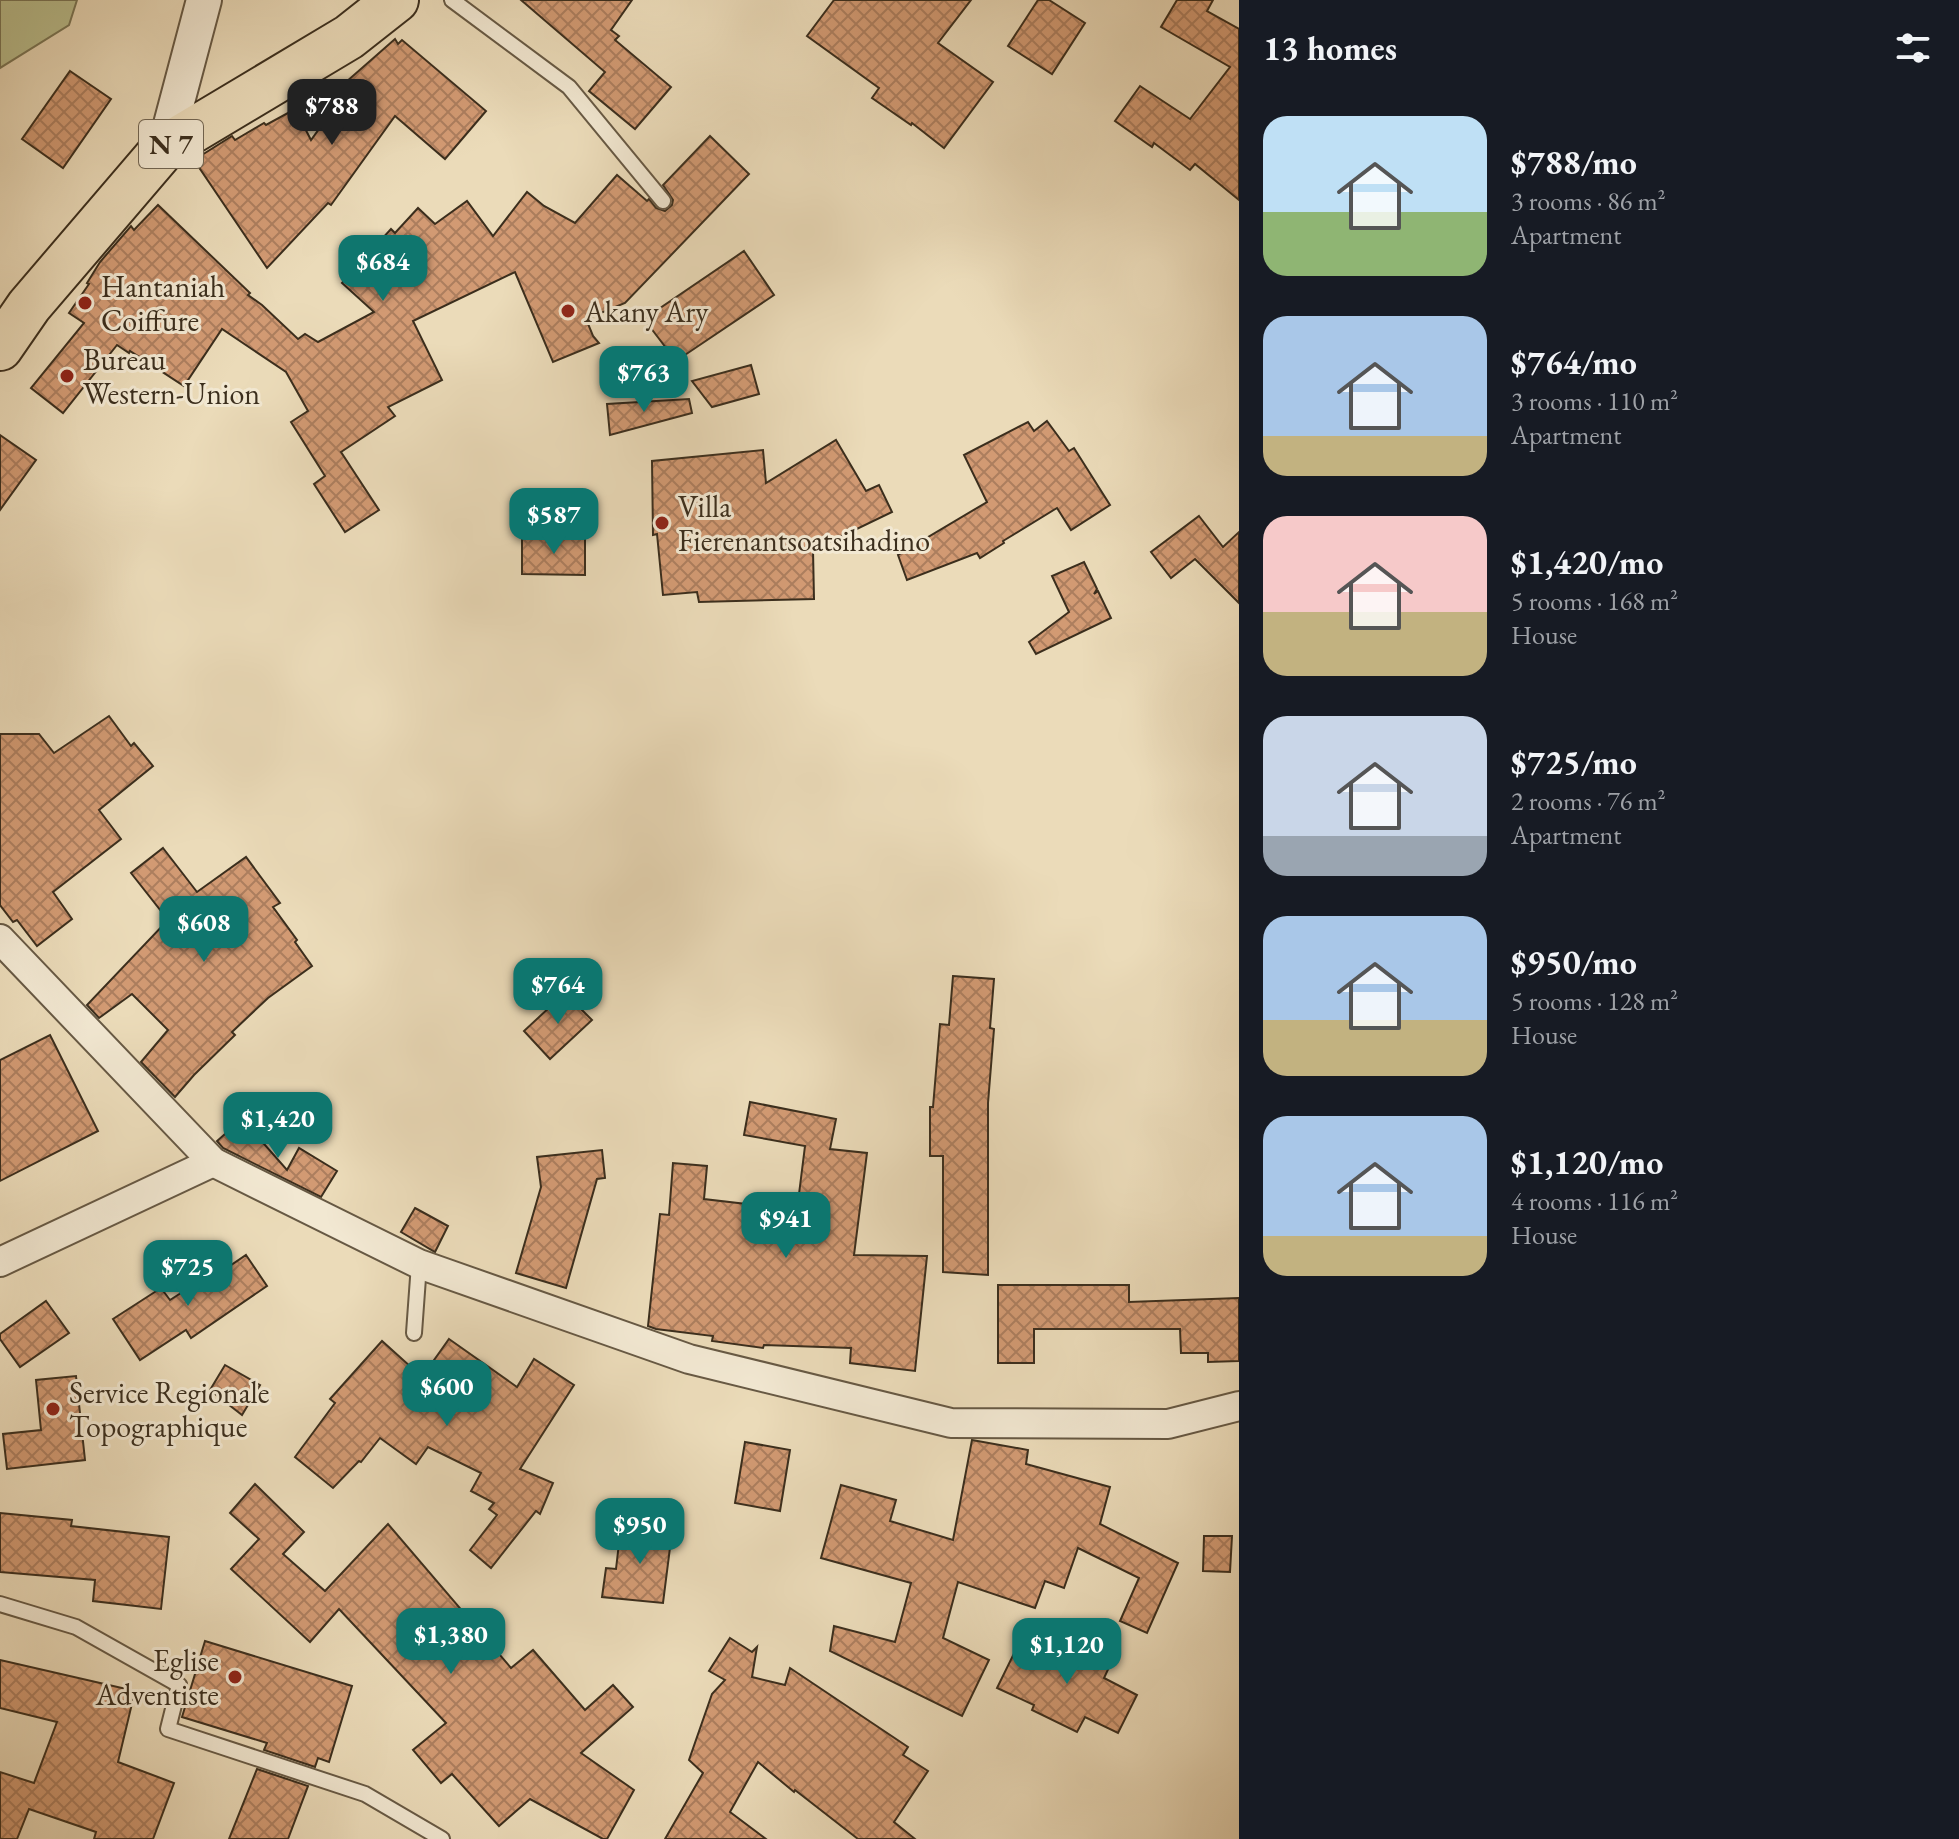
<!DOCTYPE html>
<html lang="en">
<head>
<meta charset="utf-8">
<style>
  body { margin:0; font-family:"EB Garamond",serif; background:#242831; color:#f1f3f6; height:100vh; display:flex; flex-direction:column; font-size:30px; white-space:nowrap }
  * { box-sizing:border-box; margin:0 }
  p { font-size:26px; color:#9ea1a6 }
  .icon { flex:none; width:44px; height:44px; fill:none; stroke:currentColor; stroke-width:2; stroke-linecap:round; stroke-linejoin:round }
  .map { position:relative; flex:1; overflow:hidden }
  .sheet { display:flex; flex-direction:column; background:#171b24; width:720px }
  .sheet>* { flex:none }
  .price { position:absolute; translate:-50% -68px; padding:0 18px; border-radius:16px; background:#0f766e; color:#fff; font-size:26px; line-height:52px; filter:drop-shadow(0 2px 4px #0008) }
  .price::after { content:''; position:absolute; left:50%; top:48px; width:24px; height:18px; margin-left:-12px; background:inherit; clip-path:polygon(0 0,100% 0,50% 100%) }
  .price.on { background:#222; color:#fff }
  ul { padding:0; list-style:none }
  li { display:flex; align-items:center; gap:24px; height:200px; padding:0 24px }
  li span { display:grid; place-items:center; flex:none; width:224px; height:160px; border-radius:24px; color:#555 }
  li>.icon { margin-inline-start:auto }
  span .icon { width:96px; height:96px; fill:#fffc; stroke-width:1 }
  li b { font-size:34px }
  h2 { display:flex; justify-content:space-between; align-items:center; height:96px; padding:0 24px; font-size:34px }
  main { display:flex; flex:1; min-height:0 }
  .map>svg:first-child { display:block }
  .green { fill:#babf8e; stroke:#7a7656; stroke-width:2 }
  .building { fill:url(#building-cross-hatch); stroke:#3b2e1d; stroke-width:2 }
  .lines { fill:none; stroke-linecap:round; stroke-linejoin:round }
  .service-casing { stroke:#675944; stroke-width:18 }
  .minor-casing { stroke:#675944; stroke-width:32 }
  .tertiary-casing { stroke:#675944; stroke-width:38 }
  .primary-casing { stroke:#3b2e1d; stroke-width:48 }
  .service { stroke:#f2e8d2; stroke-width:14 }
  .minor { stroke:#f2e8d2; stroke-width:28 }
  .tertiary { stroke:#f2e8d2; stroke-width:34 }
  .primary { stroke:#ebdbb9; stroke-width:44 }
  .poi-dot { fill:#8f2418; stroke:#f2e8d2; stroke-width:3 }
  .labels { text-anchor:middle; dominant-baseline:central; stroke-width:6; stroke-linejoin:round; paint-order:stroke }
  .shield { fill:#f2e8d2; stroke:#726653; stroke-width:2 }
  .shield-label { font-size:28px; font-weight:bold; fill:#3b2e1d }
  .poi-label { font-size:30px; fill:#3b2e1d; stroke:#f2e8d2; text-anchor:start }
</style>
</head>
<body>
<main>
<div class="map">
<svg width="1239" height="1839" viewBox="0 0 1239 1839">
  <defs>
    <pattern id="building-cross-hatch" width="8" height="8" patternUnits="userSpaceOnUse" patternTransform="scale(2)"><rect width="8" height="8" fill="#d29a73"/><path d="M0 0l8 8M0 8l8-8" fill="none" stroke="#ac7e5e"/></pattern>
  </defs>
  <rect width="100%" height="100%" fill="#ebdbb9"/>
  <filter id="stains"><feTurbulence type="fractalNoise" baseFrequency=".0025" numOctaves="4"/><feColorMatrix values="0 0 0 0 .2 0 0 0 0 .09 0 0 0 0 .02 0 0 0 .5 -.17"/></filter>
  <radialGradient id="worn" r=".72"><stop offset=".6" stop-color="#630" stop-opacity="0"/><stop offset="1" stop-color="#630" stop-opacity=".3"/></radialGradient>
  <path class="green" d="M0,0h77l-8,25 -69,43z"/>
  <g class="building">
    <path d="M521,0h111l-21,30 8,6 -4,4 56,47 -36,42 -46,-38 16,-19z"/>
    <path d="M834,0h137l-33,43 55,39 -49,66 -32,-25 -1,2 -39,-27 7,-10 -72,-52z"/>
    <path d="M1038,0h11l36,23 -33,51 -44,-28z"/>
    <path d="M1177,0h36l-6,11 32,18v171l-44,-36 -5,6 -36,-27 -2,4 -37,-26 25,-35 50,33 40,-52 -69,-40z"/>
    <path d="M395,39l3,5 4,-4 84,71 -41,48 -50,-43 -64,89 -3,-2 -61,65 -73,-108 38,-24 3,4 29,-17 2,2 29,-16 16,31 39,-54 -4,-4z"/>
    <path d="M70,71l41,28 -48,69 -41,-29z"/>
    <path d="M710,136l39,38 -124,129 -39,16 7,17 6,7 -46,19 -38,-90 -102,49 29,59 -54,27 7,9 -54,36 38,58 -34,22 -31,-48 11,-8 -34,-54 17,-11 -22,-39 -64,-43 -38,57 -54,-35 -1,2 -12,-8 -54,68 -32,-25 53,-65 -15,-10 20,-29 -2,-1 13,-21 31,-36 3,4 24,-25 92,88 -2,2 14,10 36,34 7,-5 13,8 56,-30 -32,-29 49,-54 4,4 23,-25 17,16 32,-23 26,35 34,-44 17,14 31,17 42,-48 30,26 2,-2 7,9 9,3 7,-6 1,-5 -10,-15z"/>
    <path d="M744,251l30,44 -98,66 -32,-42z"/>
    <path d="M751,365l8,29 -47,13 -20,-26z"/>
    <path d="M689,399l3,14 -82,22 -3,-31z"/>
    <path d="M1047,421l22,30 5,-3 36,57 -39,25 -14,-22 -54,33 1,2 -24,15 -3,-5 -70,27 -9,-25 89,-53 -23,-47 64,-33 6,9z"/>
    <path d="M0,435l36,25 -36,50z"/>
    <path d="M836,440l30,51 13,-6 13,27 -79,38 1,49 -115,3 -2,-10 -34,3 -6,-61 -4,1 -1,-74 111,-11 3,33z"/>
    <path d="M1199,516l24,31 16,-15v71l-44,-44 -24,19 -20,-26z"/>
    <path d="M522,537l63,1v37l-63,-1z"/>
    <path d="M1084,562l13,27 -3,5 4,-3 13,27 -75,36 -7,-12 40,-30 -17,-36z"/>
    <path d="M109,716l22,30 3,-3 19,23 -54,44 22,29 -68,53 19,27 -35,27 -20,-26 -4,2 -13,-17v-171h39l15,19z"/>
    <path d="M163,848l34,44 49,-35 34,46 -7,4 24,33 -2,2 17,24 -44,32 -36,34 3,3 -41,40 -19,22 -34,-35 27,-32 -36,-36 -33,24 -12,-13 81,-85 -37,-47z"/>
    <path d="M953,976l41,3 -4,49 4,1 -6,74v172l-45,-3v-116h-13v-49h3l7,-83 9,1z"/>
    <path d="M565,993l27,27 -42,39 -26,-28z"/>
    <path d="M50,1035l48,96 -98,50v-121z"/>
    <path d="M750,1102l86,17 -6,30 37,4 -13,102 73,1 -12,115 -65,-8 1,-15 -87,-3 -1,3 -51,-7 1,-5 -57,-7 -8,-3 12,-112 9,1 4,-52 34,3 -3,33 93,11 8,-64 -61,-11z"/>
    <path d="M242,1119l45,51 12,-22 38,23 -16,26 -98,-49 -6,-7z"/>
    <path d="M602,1150l3,28 -8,1 -31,109 -50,-15 25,-86 -4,-30z"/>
    <path d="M415,1208l33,18 -13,26 -34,-20z"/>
    <path d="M246,1255l21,31 -76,52 -5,-8 -46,30 -27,-41 48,-31 9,12 14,-9 3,4z"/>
    <path d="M998,1285h131v17l110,-4v63l-31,1v-9h-27l-1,-24h-146v34h-36z"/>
    <path d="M46,1301l23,32 -49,34 -20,-28v-5z"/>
    <path d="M449,1339l68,48 17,-28 40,26 -54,84 33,14 -13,31 -4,-3 -45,57 -21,-18 27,-35 -8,-6 5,-6 -23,-12 10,-18 -53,-26 -12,17 -36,-26 -19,24 -2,-1 -26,27 -38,-31 40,-54 -5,-4 52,-58 40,36z"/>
    <path d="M225,1365l35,20 -18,30 -32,-25z"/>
    <path d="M76,1376l9,84 -78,9 -4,-35 38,-4 -5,-50z"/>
    <path d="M972,1440l56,10 -2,14 84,23 -10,37 78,39 -31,70 -27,-12 19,-43 -61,-30 -14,40 -19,-7 -10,27 -77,-26 -15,56 46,22 -27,56 -132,-65 4,-25 61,16 16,-59 -90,-25 20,-73 55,15 -6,21 63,19z"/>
    <path d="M745,1442l45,8 -10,61 -45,-8z"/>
    <path d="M255,1484l49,48 -21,22 42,37 63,-67 123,144 22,-18 52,60 28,-25 20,22 -52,46 53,37 -27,49h-4l-73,-40 -31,27 -47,-52 -11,9 -28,-33 33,-27 -107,-114 -29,33 -79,-73 28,-30 -29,-26z"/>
    <path d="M0,1513l72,7 -1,6 98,11 -8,72 -68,-8 2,-21 -95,-8z"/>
    <path d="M621,1526l51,6 -9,71 -61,-6 4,-29 10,1z"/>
    <path d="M1204,1536h28l-2,36 -27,-1z"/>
    <path d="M1023,1635l50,24 8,-14 31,16 -8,17 33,17 -19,38 -33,-16 -8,15 -45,-22 2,-5 -37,-17z"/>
    <path d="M730,1638l22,14 5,-5 -5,30 33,8 5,-17 118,79 -5,8 25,16 -34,51 21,17h-57l-63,-49 -1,2 -36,-30 -28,50 36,27h-101l38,-66 -14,-13 23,-66 13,-14 -16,-9z"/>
    <path d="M205,1641l147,45 -23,76 -11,-4 -3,9 -51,-17 3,-7 -85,-26z"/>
    <path d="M0,1660l135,31 -17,71 56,21 -21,56h-59l2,-7 -67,-23 -12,30h-17v-67l34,11 23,-61 -57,-14z"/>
    <path d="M257,1769l51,17 -20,53h-59z"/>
  </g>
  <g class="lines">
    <g class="service-casing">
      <g id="service">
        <path d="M452,0l117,87 94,114"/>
        <path d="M414,1333l5,-69"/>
        <path d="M0,1604l76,23 103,58 -11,44 197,65 77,45"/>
      </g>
    </g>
    <g class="minor-casing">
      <g id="minor">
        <path d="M0,939l213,223 206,102 270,95 262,64 217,1 71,-18"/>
        <path d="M0,1262l213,-100"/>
      </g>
    </g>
    <g class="tertiary-casing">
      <path id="tertiary" d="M165,147l39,-147"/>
    </g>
    <g class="primary-casing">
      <path id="primary" d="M0,348l29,-42 136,-159 184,-110 47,-37"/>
    </g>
    <use href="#service" class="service"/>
    <use href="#minor" class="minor"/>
    <use href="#tertiary" class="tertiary"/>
    <use href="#primary" class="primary"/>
  </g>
  <g class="poi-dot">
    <circle cx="85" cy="303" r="8"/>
    <circle cx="568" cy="311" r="8"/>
    <circle cx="67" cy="376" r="8"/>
    <circle cx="662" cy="523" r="8"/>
    <circle cx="53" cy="1409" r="8"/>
    <circle cx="235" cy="1677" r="8"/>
  </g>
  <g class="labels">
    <rect class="shield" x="139" y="120" width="64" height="48" rx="6"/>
    <g class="shield-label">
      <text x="171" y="144">N 7</text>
    </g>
    <g class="poi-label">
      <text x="101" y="286">Hantaniah<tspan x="101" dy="34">Coiffure</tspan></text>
      <text x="584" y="311">Akany Ary</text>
      <text x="83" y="359">Bureau<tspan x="83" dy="34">Western-Union</tspan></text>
      <text x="678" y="506">Villa<tspan x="678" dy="34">Fierenantsoatsihadino</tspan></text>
      <text x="69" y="1392">Service Regionale<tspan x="69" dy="34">Topographique</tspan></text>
      <text x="219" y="1660" text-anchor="end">Eglise<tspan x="219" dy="34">Adventiste</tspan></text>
    </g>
  </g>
  <rect width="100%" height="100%" filter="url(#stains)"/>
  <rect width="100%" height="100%" fill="url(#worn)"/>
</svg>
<b class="price on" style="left:332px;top:147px">$788</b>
<b class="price" style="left:383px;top:303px">$684</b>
<b class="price" style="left:644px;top:414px">$763</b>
<b class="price" style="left:554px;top:556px">$587</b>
<b class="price" style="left:204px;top:964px">$608</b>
<b class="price" style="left:558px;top:1026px">$764</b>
<b class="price" style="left:278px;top:1160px">$1,420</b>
<b class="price" style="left:786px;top:1260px">$941</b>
<b class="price" style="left:188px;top:1308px">$725</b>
<b class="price" style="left:447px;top:1428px">$600</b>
<b class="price" style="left:640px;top:1566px">$950</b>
<b class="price" style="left:451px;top:1676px">$1,380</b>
<b class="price" style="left:1067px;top:1686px">$1,120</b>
</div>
<section class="sheet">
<h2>13 homes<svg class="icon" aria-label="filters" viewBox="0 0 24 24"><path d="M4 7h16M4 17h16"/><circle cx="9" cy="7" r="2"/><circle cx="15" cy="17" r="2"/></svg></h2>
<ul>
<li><span style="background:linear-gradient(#bfe0f5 60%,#8fb573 0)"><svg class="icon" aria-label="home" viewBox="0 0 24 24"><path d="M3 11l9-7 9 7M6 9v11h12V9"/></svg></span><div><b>$788/mo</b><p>3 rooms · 86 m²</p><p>Apartment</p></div></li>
<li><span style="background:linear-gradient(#a9c7e8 75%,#c2b280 0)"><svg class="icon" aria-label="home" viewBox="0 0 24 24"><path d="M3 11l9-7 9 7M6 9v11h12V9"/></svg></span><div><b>$764/mo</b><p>3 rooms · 110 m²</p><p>Apartment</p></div></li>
<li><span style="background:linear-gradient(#f6c9c9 60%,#c2b280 0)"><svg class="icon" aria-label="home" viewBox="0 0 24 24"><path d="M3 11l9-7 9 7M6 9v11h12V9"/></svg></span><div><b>$1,420/mo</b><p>5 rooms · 168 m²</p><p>House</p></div></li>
<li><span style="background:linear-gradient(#c9d6e8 75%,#9aa5b1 0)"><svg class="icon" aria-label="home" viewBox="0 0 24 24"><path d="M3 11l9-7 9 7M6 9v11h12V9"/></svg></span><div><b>$725/mo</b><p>2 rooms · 76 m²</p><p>Apartment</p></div></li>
<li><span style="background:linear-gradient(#a9c7e8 65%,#c2b280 0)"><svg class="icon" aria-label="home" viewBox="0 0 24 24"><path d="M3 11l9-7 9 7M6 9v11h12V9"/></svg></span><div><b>$950/mo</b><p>5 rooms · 128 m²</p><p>House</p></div></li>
<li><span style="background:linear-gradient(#a9c7e8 75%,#c2b280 0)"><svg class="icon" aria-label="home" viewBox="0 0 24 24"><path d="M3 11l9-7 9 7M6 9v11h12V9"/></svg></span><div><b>$1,120/mo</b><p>4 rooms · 116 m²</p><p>House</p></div></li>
</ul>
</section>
</main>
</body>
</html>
